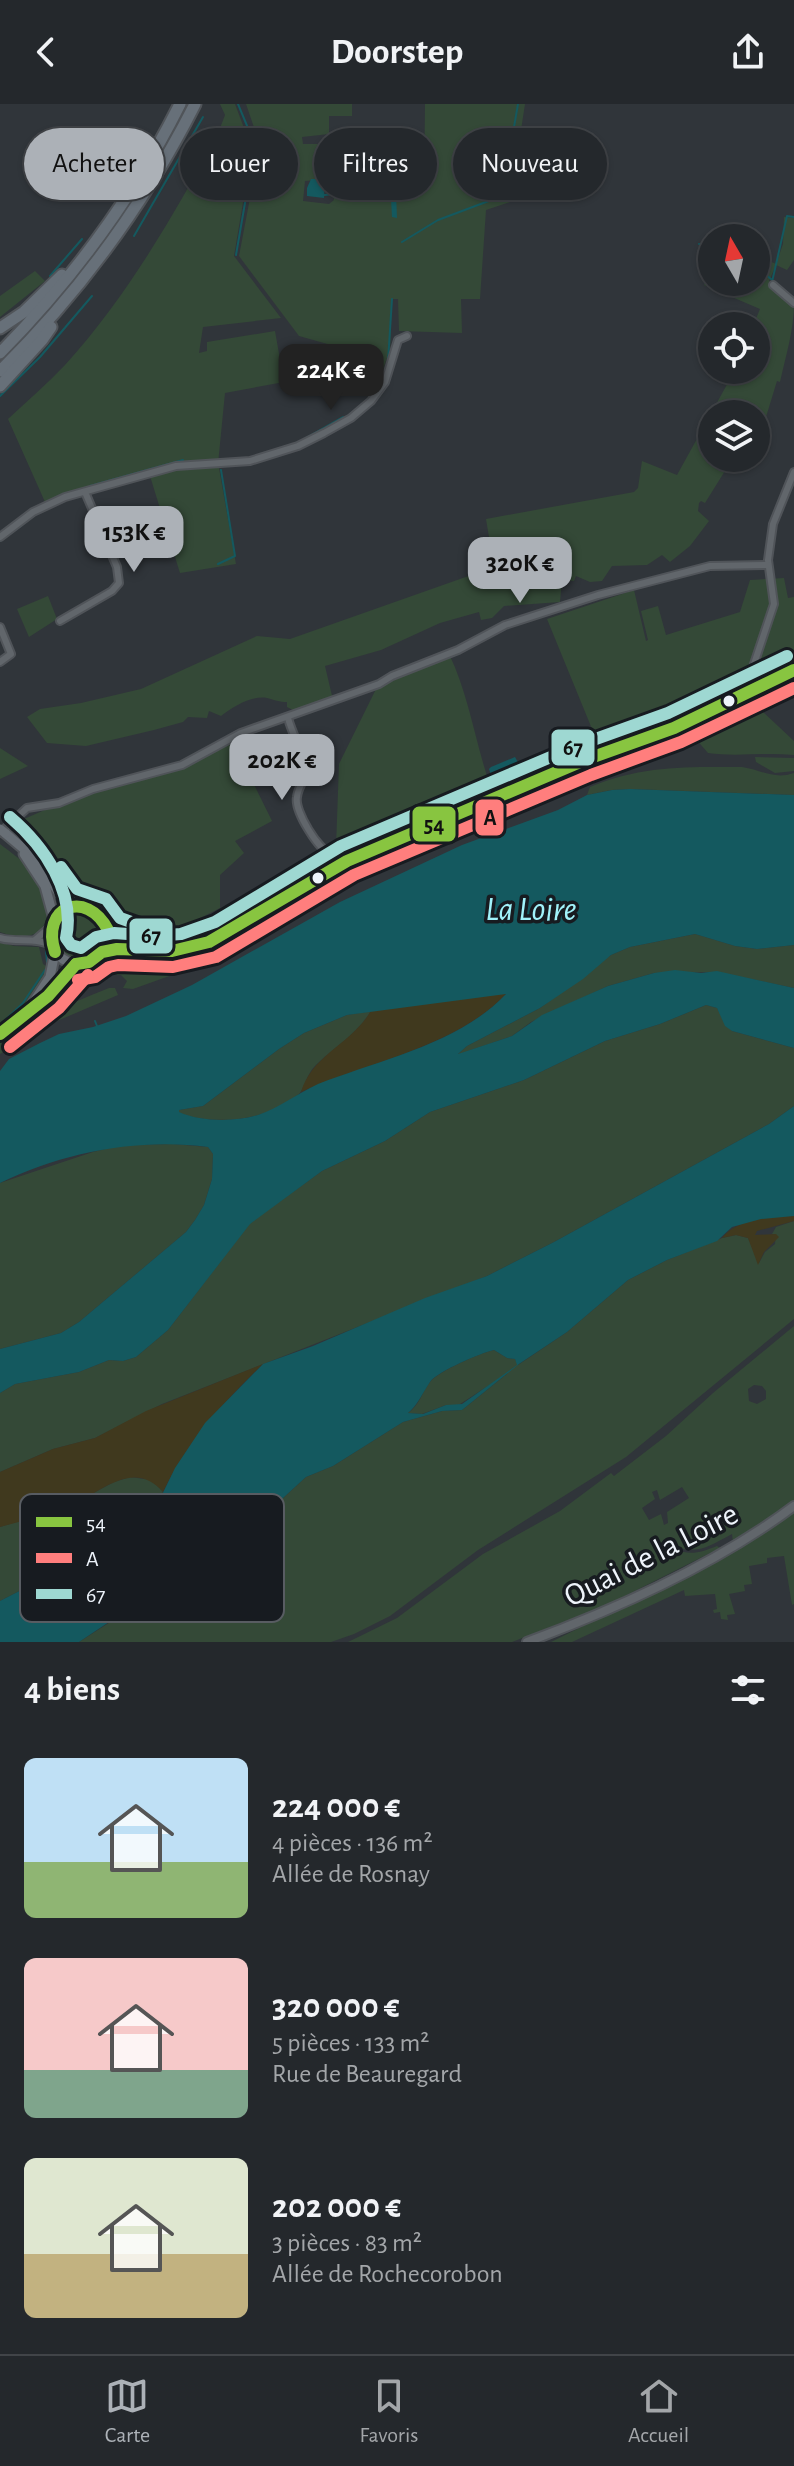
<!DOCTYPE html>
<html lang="fr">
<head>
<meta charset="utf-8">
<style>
  body { margin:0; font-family:"Alegreya Sans",sans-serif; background:#303438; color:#f1f3f6; height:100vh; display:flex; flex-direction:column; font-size:30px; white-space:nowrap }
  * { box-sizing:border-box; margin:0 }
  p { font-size:26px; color:#a3a6a9 }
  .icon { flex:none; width:44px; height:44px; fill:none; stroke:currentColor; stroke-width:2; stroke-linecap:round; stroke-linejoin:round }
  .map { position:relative; height:1538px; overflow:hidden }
  .drawer { display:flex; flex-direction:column; background:#24282c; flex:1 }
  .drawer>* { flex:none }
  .banner { position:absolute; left:24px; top:24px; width:746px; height:72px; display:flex; gap:16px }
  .needle { width:52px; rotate:351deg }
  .fabs { position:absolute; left:698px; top:120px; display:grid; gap:16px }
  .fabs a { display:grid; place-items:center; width:72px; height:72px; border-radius:50%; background:#24282c; box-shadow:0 2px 6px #0004,0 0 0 2px #414448; font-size:40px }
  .price { position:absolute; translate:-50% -68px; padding:0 18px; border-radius:16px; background:#acb1b7; color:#111; font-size:26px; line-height:52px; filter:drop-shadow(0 2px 4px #0008) }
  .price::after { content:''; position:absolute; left:50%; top:48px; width:24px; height:18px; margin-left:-12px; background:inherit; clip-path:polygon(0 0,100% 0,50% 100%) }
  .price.current { background:#222; color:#fff }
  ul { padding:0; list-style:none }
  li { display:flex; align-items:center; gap:24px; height:200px; padding:0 24px }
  li span { display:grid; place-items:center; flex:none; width:224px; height:160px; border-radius:12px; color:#555 }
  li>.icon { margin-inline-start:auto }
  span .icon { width:96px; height:96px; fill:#fffc; stroke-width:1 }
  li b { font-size:34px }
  h2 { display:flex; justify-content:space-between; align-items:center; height:96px; padding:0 24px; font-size:34px }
  .chip { padding:0 28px; border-radius:36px; background:#24282c; box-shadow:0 2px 6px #0004,0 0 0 2px #414448; font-size:28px; line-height:72px }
  .chip.current { background:#acb1b7; color:#111 }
  header { display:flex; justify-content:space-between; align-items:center; height:104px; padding:0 24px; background:#24282c; font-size:36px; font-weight:700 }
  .menu { display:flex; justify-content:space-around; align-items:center; height:112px; border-top:2px solid #414448; background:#24282c; font-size:22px; color:#a3a6a9 }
  .menu a { display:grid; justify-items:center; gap:4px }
  .menu .current { color:#acb1b7 }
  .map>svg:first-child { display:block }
  .green { fill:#344937; fill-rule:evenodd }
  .sand { fill:#40391e }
  .water { fill:#14595f; fill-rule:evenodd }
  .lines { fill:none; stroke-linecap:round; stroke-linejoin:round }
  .stream { stroke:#14595f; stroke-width:2 }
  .minor-casing { stroke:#505459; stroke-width:10 }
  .secondary-casing { stroke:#505459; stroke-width:12 }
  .primary-casing { stroke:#505459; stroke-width:13 }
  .motorway-casing { stroke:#505459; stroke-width:15 }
  .minor { stroke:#61666b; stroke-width:6 }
  .secondary { stroke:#61666b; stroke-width:8 }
  .primary { stroke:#686f76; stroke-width:9 }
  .motorway { stroke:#677079; stroke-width:11 }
  .primary-bridge-casing { stroke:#505459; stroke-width:13; stroke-linecap:butt }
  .primary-bridge { stroke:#686f76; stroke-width:9 }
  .bus-1-casing { stroke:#171b20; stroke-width:18 }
  .bus-2-casing { stroke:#171b20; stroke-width:18 }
  .bus-3-casing { stroke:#171b20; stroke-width:18 }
  .bus-1 { stroke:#88c540; stroke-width:12 }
  .bus-2 { stroke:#ff7e7d; stroke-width:12 }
  .bus-3 { stroke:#9ed8d2; stroke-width:12 }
  .bus-dot { fill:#eef4fb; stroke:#171b20; stroke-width:3 }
  .labels { text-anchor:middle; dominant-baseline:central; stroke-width:7; stroke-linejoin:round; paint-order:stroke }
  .street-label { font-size:32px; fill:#eef4fb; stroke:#171b20 }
  .water-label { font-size:34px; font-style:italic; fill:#a1f3fa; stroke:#171b20 }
  .key { fill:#171b20; stroke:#585c62; stroke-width:2 }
  .key-label { font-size:22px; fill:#eef4fb }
  .line-badge { stroke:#171b20; stroke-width:3 }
  .pale-badge-label { font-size:22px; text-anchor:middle; font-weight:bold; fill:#111 }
</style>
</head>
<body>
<header><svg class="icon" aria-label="back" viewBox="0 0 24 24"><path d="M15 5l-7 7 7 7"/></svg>Doorstep<svg class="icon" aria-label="share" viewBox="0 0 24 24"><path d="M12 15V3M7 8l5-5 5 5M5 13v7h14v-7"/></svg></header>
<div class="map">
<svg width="794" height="1538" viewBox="0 0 794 1538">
  <rect width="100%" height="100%" fill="#30353a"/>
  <g class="green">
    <path d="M220,0h15l17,45 -18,107 47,62 -78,9 -4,26 8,-2v-9l68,-11 9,51 -59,11 -7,71 -24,-3 -16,2 -133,39 -37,-83c19,-18 39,-35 57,-54 62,-68 108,-149 152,-229l8,-21z"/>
    <path d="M246,0h106v12h-23v18l-27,3 1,7h26l-1,35 -23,2 -2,20 26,3 5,-4 -1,-5 91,-2 1,-89h100l-15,98 -24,8 -6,89h-19l1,34 -63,-2 -1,-32h-6l-2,51 -7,19 -52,-24 -32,-9 -60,-80 21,-111z"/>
    <path d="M784,113l10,1v42l-7,10 -11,-5 -7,16 25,22c0,27 -8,52 -14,79l-3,-1 -11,36h-10v-3h-44v44h21l-28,45 -4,-2 -2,2 -1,8 11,10 -19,25 -20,16 -8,-7 -15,10 -35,1 -10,15 -12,1 -14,-6 -2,5 -12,-1 -2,22 -56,4 -12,12 -11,2 -2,-8 -39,11 -59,27 -56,16 8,34 -41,17 1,-7 -6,-3v-5c-8,0 -12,-2 -20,-4 -15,-3 -34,9 -46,18l-12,-5 -2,7 -19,-1 -5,5 -29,8 -68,16 -39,-3 -20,-26 13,-8 41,-6 60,-14 116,-53 33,3 204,-72 -8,-48 148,-27 4,-4 4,-27 35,14 58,-105h21v-44h-3l7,-17 -56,-24 8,-17v14h44v-27l20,9 7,-20z"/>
    <path d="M35,167l10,10 -45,36v-21z"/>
    <path d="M192,362l27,2 17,96 -56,9 -30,-97z"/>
    <path d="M784,474l4,20 6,-1v62l-134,66 -61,21 -52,-127 87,-29 12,51 2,-1 -7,-29 17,-5 8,29 74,-23 10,-32z"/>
    <path d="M48,492l9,23 -28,18 -12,-28z"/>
    <path d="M449,550c20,41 26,88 41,131l-100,43 -52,26 -2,-7 3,-83 37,-75z"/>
    <path d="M743,600l2,5 -39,16 -47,25 -62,19 -215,95 -44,16 -112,72 -23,12 -70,25 -10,-1 4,-7 -6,-6c-10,0 -15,-2 -19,-11l5,-6 12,-4 46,5 33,-6 22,-9 128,-79 248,-105z"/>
    <path d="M761,606l33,31v14c-29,-3 -58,2 -86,-2l-13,-15c14,-15 45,-26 66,-28z"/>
    <path d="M232,636l40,81 -37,20 9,12 -24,22v33l-65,33 -39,-14 -15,-24 -39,-18 -4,-18 -41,-45 67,-29 108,-30z"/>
    <path d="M0,644l28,18 -28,13z"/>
    <path d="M755,653l39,1v13l-19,2 -19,-11z"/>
    <path d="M742,663c20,3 32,13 52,6v22l-164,-6 -18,1 -25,5 3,-8c53,-22 96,-20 152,-20z"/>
    <path d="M0,740c10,8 21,15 29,24 28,34 27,83 -29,64z"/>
    <circle cx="78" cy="832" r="22"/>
    <path d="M695,830l40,12 22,3 37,-4v43l-77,-16 -63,1 -46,13 -77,36 -19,14 -55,19 10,-9 73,-38 71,-53 19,-8z"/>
    <path d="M0,838l14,4 25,1 4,17 6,4c-8,25 -30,43 -49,59z"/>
    <path d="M109,884h6l3,7 -68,29 -50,30v-12c34,-23 71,-39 109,-54z"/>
    <path d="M706,901l11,3 15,23 62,17v58l-25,18 -215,118 -67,34 -325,128 -67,34 -42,11 -53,23v-79l15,-9 64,-12 30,-12 14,1 13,-4 32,-27 82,-107 72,-52 63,-30 45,-29 94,-32 81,-39 55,-17z"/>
    <path d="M371,907c-14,23 -34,34 -53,52 -12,10 -13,25 -19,31 -30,27 -84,32 -120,19v-3l24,-4 76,-57 25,-16 43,-18z"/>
    <path d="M173,1040l35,3 5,7 -1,25 -8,26 -9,15 -9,12 -107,90 -18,11 -61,16v-166l93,-31 28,-7z"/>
    <path d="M794,1117v98l-168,138 -148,93 -88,66 -36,18 -23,8h-252c23,-15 46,-29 69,-45 21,-15 86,-77 110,-68l2,-10 46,-42 27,-11 70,-44 39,-11 20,-1 46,-37 -51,33 -11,-1 -24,9 -14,-1c11,-7 14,-21 22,-31 9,-11 50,-29 64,-32l13,8 8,1 3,6 49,-33 61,-52 39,-20 55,-22 14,-3 12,3 11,25 6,-11 10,-8 1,-10h-4l4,-7z"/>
    <path d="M794,1222v175l-61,41 -1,-8c-23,12 -33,21 -59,12l-1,2c18,8 27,5 45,-2l3,2 -113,57 -95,37h-164l49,-24 86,-64 77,-43 51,-38 3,3 52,-40 47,-43zM754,1281l8,1 4,5v8l-9,5 -8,-3 -1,-12zM682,1383l7,11 -22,14 1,11 -4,2 -3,-11 -12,6 -7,-12 13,-9 -3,-7 5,-2 3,10z"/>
    <path d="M130,1373l22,3 11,12 -10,18 -24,21 -28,18 -101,52v-74l69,-21 45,-24z"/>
    <path d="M794,1408v92l-2,1 -8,-49 -17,2v5l-18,3 3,18 -8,1 1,6 -16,3 6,20 -8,1 1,5 -7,-1 -1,-7 -6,1 -1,-3 4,-1 -2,-15 -30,2 -1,-6 -112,52h-21l185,-92z"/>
  </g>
  <g class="sand">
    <path d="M507,889c-50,54 -142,70 -206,99 11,-37 49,-47 70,-81z"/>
    <path d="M794,1112v5l-37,10 -2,4 21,-1 3,3 -15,15 -6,13 -10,-27 -12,-3 -14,3c16,-20 47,-21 72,-22z"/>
    <path d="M263,1260c-42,41 -73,74 -100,128 -31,-35 -64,3 -96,15 -22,8 -45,14 -67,20v-55l53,-23 42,-11 51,-27z"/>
  </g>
  <g class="water">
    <path d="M311,75h14l-1,19 -17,-2v-8z"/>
    <path d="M411,80l3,6 -18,2 1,26 -5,-1 -1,-18h-10v-5h-19l3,-6 19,-1 3,3 6,-4z"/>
    <path d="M515,653l4,7 -28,11 -2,-6 2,-2z"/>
    <path d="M630,685l164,6v150l-37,4 -22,-3 -40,-12 -65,13 -19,8 -28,24 -43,29 -73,38 -9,8 54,-18 30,-21 66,-29 46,-13 21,-3 26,3 16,-2 77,17v60l-62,-17 -7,-5 -8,-18 -11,-3 -46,19 -55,17 -81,39 -94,32 -45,29 -63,30 -72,53 -82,106 -32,27 -13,4 -14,-1 -30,12 -64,12 -15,9v-44l61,-16 18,-11 107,-90 9,-12 9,-15 8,-26 1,-25 -5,-7c-70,-9 -144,5 -208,36v-112l9,-12 31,-16 19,-9 34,-7 33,-11 66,-31 148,-83 122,-57 96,-35 29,-15 25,-5zM506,890c-47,50 -127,66 -188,90 -20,9 -39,24 -60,31 -24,7 -56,7 -79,-3v-2l24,-4 76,-57 25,-16 43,-18z"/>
    <path d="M794,1002v110l-33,3 -29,8 -15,14 -50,19 -39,20 -61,52 -48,32 -57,46 -20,1 -39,11 -70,44 -27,11 -46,42 -2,12 -3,-4 -10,1 -45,26 -49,40 -72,48h-79v-41l101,-52 43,-29 14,-17 17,-35 30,-45 58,-59 50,-18 112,-48 62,-22 67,-34 215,-118zM494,1246l13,8 8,1 2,6 -55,39 -16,1 -23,9 -15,-1c10,-8 15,-21 22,-31 8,-11 51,-29 64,-32z"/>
  </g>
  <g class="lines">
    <g class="stream">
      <path d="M324,91l33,-3"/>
      <path d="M134,132l69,-119"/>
      <path d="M402,138l36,-22 64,-24 16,-92"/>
      <path d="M699,140l13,2"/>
      <path d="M236,151l19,-110 -17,-41"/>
      <path d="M756,163l15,12"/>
      <path d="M50,172l32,-37"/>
      <path d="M772,178l15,-66 7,1"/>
      <path d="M388,257l4,-62"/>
      <path d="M0,292l40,-39 52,-61"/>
      <path d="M306,334l37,-21"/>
      <path d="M90,382l93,-26"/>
      <path d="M8,431l14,-10"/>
      <path d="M0,437l4,-3"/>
      <path d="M218,460l17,-8 -14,-86"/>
      <path d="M46,847l1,11"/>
      <path d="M95,917l2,5"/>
      <path d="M0,921l23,-22 22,-33"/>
    </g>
    <g class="minor-casing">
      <g id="minor">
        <path d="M773,181l21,18"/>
        <path d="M0,433l33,-25 32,-15 111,-31 74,-5 48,-15 26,-13 27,-15 20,-17 14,-19 13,-42 9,-4"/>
        <path d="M60,517l52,-30 7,-8 -2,-16 -32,-75"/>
        <path d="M0,523l11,27 -11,8"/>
        <path d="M753,588l-4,-13 25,-75 -6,-44 5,-36 21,-52"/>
        <path d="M288,614c4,16 15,34 17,48 2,13 -7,20 -8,31 -3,14 22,54 35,58l4,12"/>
        <path d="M0,729l27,-25 32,-5 34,-14 89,-24 59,-32 138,-49 13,-8 66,-26 47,-25 93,-30 112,-29 58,-1"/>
        <path d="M0,834c17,5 35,-1 51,7"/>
        <path d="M35,836l15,-13"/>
      </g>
    </g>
    <g class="secondary-casing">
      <path id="secondary" d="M527,1538c89,-33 191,-79 267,-136"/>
    </g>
    <g class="primary-casing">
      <g id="primary">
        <path d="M5,729l32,27 21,32 17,14"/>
        <path d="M24,750l21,32 9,33"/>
        <circle cx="79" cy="831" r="29"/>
        <path d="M108,826l49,17"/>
        <path d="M102,848l22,-4 48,3 37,-9 138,-81 238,-101 89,-32 120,-58"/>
        <path d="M31,902l19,-29 5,-25"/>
        <path d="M0,930l48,-38 28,-32"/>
      </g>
    </g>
    <g class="motorway-casing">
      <g id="motorway">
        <path d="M0,224l24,-16 38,-37"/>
        <path d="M0,249c72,-73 134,-157 180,-249"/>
        <path d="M0,267c79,-78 145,-168 195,-267"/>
        <path d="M0,282l42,-46 9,-13"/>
      </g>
    </g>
    <use href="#minor" class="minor"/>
    <use href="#secondary" class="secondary"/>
    <use href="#primary" class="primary"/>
    <use href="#motorway" class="motorway"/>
    <g class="primary-bridge-casing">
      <path id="primary-bridge" d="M0,725l5,4"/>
    </g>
    <use href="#primary-bridge" class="primary-bridge"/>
    <g class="bus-1-casing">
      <g id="bus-1">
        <path d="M55,848c-15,-45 31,-64 53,-22"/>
        <path d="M76,860l13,-2 13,-10 15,-3 55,2 37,-9 138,-81 238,-101 89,-32 120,-58"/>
        <path d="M0,930l48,-38 28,-32"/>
      </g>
    </g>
    <g class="bus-2-casing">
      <g id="bus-2">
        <path d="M78,876l17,-3 14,-10 9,-2 55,2 43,-10 138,-82 237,-100 90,-33 113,-54"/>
        <path d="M10,943l49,-39 29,-33"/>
      </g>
    </g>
    <g class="bus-3-casing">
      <g id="bus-3">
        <path d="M10,713c34,29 66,75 56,121l5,7 10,3 15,-11 18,-4 41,3 26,-2 34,-12 126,-76 238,-101 89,-32 119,-57"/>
        <path d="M61,763l16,22 29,10 14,19 28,10"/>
      </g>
    </g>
    <use href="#bus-1" class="bus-1"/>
    <use href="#bus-2" class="bus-2"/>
    <use href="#bus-3" class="bus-3"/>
  </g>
  <g class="bus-dot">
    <circle cx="729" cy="597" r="7"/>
    <circle cx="318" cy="774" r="7"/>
  </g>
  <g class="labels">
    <g class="street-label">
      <text transform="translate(651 1451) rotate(-27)">Quai de la Loire</text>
    </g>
    <g class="water-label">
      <text x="531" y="806">La Loire</text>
    </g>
  </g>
  <rect x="20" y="1390" width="264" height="128" rx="12" class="key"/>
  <rect x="36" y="1413" width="36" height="10" fill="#88c540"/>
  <rect x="36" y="1449" width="36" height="10" fill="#ff7e7d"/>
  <rect x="36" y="1485" width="36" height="10" fill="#9ed8d2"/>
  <g class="key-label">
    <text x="86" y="1426">54</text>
    <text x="86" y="1462">A</text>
    <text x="86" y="1498">67</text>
  </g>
  <g class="line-badge">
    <rect x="550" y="624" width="46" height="39" rx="8" fill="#9ed8d2"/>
    <rect x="474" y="694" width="31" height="39" rx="8" fill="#ff7e7d"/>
    <rect x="411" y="701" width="46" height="38" rx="8" fill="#88c540"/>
    <rect x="128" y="813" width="46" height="38" rx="8" fill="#9ed8d2"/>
  </g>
  <g class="pale-badge-label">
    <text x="573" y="651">67</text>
    <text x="490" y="721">A</text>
    <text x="434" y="728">54</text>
    <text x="151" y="839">67</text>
  </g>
</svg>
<div class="fabs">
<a><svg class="needle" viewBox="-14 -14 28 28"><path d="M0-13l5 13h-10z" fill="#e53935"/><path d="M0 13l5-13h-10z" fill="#a3a6a9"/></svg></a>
<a><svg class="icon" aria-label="locate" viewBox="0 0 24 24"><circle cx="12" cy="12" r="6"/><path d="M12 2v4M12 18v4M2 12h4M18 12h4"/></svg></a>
<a><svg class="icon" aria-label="layers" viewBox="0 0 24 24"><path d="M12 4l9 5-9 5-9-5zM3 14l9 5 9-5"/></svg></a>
</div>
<b class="price current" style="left:331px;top:308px">224K €</b>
<b class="price" style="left:134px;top:470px">153K €</b>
<b class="price" style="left:520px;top:501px">320K €</b>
<b class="price" style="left:282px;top:698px">202K €</b>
<div class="banner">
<a class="chip current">Acheter</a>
<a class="chip">Louer</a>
<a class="chip">Filtres</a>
<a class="chip">Nouveau</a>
</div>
</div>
<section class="drawer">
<h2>4 biens<svg class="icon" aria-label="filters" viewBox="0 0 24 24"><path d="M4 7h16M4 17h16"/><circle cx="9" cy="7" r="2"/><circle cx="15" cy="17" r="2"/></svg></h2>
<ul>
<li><span style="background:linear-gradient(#bfe0f5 65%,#8fb573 0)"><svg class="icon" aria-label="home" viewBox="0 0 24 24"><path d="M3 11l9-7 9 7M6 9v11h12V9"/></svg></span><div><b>224 000 €</b><p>4 pièces · 136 m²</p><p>Allée de Rosnay</p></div></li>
<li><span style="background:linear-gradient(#f6c9c9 70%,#7fa58c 0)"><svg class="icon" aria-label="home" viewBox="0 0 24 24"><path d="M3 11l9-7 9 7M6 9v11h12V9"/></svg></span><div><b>320 000 €</b><p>5 pièces · 133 m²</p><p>Rue de Beauregard</p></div></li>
<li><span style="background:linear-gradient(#dfe7d0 60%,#c2b280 0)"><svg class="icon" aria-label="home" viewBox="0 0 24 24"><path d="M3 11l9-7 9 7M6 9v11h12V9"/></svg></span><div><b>202 000 €</b><p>3 pièces · 83 m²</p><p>Allée de Rochecorobon</p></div></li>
</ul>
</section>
<nav class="menu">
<a class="current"><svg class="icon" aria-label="map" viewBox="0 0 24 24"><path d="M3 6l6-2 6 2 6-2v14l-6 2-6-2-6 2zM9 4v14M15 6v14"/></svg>Carte</a>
<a><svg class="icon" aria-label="saved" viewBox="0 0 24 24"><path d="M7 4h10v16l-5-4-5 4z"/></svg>Favoris</a>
<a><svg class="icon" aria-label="home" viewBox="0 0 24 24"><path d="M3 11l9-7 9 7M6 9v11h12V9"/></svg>Accueil</a>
</nav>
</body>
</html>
